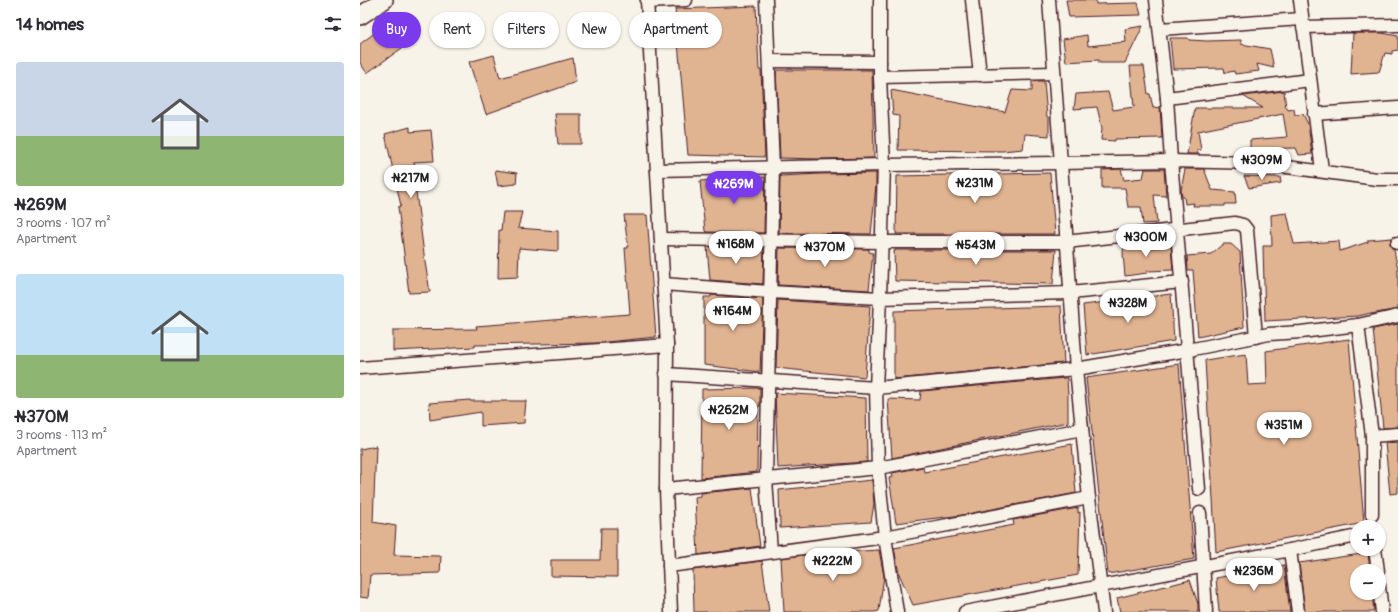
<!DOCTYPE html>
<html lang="en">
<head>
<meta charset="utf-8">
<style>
  body { margin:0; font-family:Pangolin,sans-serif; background:#f7f7f7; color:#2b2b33; height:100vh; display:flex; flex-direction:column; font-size:15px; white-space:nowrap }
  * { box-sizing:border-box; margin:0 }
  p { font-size:13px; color:#7c7c81 }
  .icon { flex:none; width:22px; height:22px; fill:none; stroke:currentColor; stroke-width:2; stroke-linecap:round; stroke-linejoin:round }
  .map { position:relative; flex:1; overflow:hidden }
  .side { display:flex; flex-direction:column; background:#fff; width:360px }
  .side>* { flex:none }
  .guide { position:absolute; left:12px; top:12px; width:380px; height:36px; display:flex; gap:8px }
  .buttons { position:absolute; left:990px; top:520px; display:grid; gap:8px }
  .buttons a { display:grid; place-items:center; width:36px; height:36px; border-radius:50%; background:#fff; box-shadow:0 1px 3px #0004; font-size:20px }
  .price { position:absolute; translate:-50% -34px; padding:0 9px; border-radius:14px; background:#fff; color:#222; font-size:13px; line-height:26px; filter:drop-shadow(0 1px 2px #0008) }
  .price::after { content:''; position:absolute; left:50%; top:24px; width:12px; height:9px; margin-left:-6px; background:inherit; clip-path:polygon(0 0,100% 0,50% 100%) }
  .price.current { background:#7c3aed; color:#fff }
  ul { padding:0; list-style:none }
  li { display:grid; align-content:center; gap:8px; height:212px; padding:0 16px }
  li span { display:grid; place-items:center; height:124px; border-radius:4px; color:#555 }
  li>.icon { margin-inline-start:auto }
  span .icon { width:72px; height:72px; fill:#fffc; stroke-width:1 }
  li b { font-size:17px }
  h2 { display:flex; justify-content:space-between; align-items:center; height:48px; padding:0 16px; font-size:17px }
  .pill { padding:0 14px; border-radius:18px; background:#fff; box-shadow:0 1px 3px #0004; font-size:14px; line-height:36px }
  .pill.current { background:#7c3aed; color:#fff }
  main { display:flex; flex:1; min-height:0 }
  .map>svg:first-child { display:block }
  .building { fill:#e0b391; stroke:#4a1f2b }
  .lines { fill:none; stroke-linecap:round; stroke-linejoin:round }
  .minor-casing { stroke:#4a1f2b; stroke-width:15 }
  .secondary-casing { stroke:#4a1f2b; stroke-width:20 }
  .minor { stroke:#f7f3e8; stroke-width:12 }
  .secondary { stroke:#f7f3e8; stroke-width:17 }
</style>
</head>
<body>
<main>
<section class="side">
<h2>14 homes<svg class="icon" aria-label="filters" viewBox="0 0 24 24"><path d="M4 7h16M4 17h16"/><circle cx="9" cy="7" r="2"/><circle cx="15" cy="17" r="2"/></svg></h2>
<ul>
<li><span style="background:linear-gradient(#c9d6e8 60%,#8fb573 0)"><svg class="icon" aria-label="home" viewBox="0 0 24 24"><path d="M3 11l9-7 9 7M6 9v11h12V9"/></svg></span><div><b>₦269M</b><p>3 rooms · 107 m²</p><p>Apartment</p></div></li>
<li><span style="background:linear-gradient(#bfe0f5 65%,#8fb573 0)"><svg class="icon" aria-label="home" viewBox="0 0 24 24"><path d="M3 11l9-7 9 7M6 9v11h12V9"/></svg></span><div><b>₦370M</b><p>3 rooms · 113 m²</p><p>Apartment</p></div></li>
</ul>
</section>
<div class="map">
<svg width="1038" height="612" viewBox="0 0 1038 612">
  <rect width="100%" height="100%" fill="#f7f3e8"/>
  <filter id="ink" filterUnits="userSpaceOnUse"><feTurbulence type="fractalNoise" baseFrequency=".025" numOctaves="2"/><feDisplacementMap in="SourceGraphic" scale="8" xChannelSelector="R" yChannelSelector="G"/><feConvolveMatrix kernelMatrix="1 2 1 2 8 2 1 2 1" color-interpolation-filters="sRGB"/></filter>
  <g filter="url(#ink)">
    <g class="building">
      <path d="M706,0h30v4l42,-1 3,12 -72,2z"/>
      <path d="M396,6l3,64h2l4,87 -77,-2 -13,-146z"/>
      <path d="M25,25l17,23 -35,25 -7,-10v-19z"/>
      <path d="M783,26l-18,37h-26v-3l-33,2 -3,-23 24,-4 1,11 38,-4 -1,-13z"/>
      <path d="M993,33h29l16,3v14l-6,1v3l-7,-1 -6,19 -28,2z"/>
      <path d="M810,38h18l1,2 18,1 34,-1v4l29,5 4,19 -17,-4 2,7 -24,3 -1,-3 -9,2 -1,-5 -51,1z"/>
      <path d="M134,55l6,23 73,-20 3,24 -90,32 -17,-52z"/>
      <path d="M770,66h14l4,28h2l3,14 7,-1 2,31 -47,1v2l-14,-1 1,-12 -5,-21 -23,2 2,-15 32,-2 5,18 21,-3z"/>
      <path d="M416,70h96l2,88 -55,1 -39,-1z"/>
      <path d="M672,81h12l3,36h2v19l-24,-2 -2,15 -21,2 -104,-1 1,-34 -6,-1 -2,-25 114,22 7,-22 20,1z"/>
      <path d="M924,91l2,17h2v2l6,-1 1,6 8,-1 5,10 4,30 -13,1 -3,-7 -46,1v-9l37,-3 -4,-23 -85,17 3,19h-4l1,4h-11l8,-46h68l-20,-12z"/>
      <path d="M195,114h26v30h-23z"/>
      <path d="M50,127v5l21,-2 3,31 -20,1 5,30h-3l9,70 5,30 -21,1 -11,-86 3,-1 -16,-72z"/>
      <path d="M761,169l3,11 19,-2 2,-9h19l2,27 -12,-1 3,28 -14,1 -2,-17h-13l-3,-19h-23v-18z"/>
      <path d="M825,169h19l8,21 23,2 1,12h-11v2h-32l1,-3 -9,1 -1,-7h-2l-1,-7z"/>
      <path d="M135,170l22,3 -1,11 -18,2z"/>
      <path d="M515,173h1v12l-5,49 -92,-1 1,-57 40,-2z"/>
      <path d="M690,173l5,61h-159l1,-58z"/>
      <path d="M884,176l36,1 1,6 -32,5z"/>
      <path d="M405,177l-1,56 -58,-1 -1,-1 -5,-50z"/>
      <path d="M143,212h19l-4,16 40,3v20l-39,-3 -1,29 -20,1 1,-48h2z"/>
      <path d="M927,213l7,31 45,-3 1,10 28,-9v-2l24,-2 -2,5 1,4 3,3 3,15h1v44l-27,5v-1l-13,3 -93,5 -2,-75h9l-1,-31z"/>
      <path d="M264,215h23l9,122 -59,6 -122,2v2l-82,4v-21l84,-1 -1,-3 154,-12 -5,-66h3z"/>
      <path d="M789,241v7l22,-2 2,24 -26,1v2l-22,3 -2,-22 1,-11z"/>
      <path d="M863,244h8l9,8 4,75 -46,10 -5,-67h-5l-1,-14 24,-2z"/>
      <path d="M347,247l57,1 -1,36 -53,-4z"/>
      <path d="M419,248l90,1v3l4,1 -4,37 -91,-5z"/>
      <path d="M535,250h161l-3,34 -158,-3 -1,-30h1z"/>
      <path d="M811,294l3,47 -87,14 -4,-50z"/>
      <path d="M351,295l52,4 -3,73 -56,-7v-68h7z"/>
      <path d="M418,300l92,6 -5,71 -89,-9z"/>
      <path d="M701,306l3,57 -170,16v-68z"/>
      <path d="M1038,324v103l-15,1 -10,-99z"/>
      <path d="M989,339l15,184 -148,29 -11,-192 41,-6 2,31 19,-1 -1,-33z"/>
      <path d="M819,364l15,195 -86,15 -22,-196z"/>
      <path d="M705,378h2l1,17v27l-176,36 -4,-59 32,1 1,-9z"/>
      <path d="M400,388v18h-2l-1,66 -56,6 1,-89z"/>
      <path d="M415,393l91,5 1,64 -89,6z"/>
      <path d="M110,400v1h56l-2,22 -43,3v-14l-51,8 -1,-17z"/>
      <path d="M1038,442v51l-8,1 -5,-51z"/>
      <path d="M712,444l4,49 -114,22 -66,8 -7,-45 4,-1 -1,-4 31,-6 1,5z"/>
      <path d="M16,446l-3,76 23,4 -2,29 47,1 -1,17 -70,2 -2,23 -8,-1v-148z"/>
      <path d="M512,480l2,24 -3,18 -91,6 -1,-38z"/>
      <path d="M392,488l8,58 -62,9 -3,-58 6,-1v-3z"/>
      <path d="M718,508v5l2,-1 -2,63 -165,30 -14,-31 -5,-26 120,-23 -1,-5z"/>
      <path d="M241,528h16v49l-66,-1v-16h49z"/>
      <path d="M519,550l5,26 -5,35 -5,1h-90l-3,-54 31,-4z"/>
      <path d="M1008,553l2,18h-13v22h15l2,19h-69l-6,-49z"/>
      <path d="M402,561l7,51h-75l-1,-42z"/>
      <path d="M924,565l6,47h-71l-3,-34z"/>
      <path d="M830,580l8,24v8h-78l-3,-14z"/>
    </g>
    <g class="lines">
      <g class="minor-casing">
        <g id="minor">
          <path d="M287,0l20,345 -1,144 5,123"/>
          <path d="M406,0l7,167 -7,312 5,73"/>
          <path d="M520,0v77l4,88 -4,133 -4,90 2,80 7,69 12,75"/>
          <path d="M612,0l8,75"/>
          <path d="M689,0l27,369 13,129 15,114"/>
          <path d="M796,0l11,98 4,63 28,328"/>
          <path d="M940,0l22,170"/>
          <path d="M287,2l39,-2"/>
          <path d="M943,27l95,-2"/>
          <path d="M800,29l142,-10"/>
          <path d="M410,61l110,1"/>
          <path d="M520,77l174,-4"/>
          <path d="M807,98l143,-18"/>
          <path d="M954,114l84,-6"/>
          <path d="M297,170l227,-5 176,-2 111,-2 86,2 120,16h21"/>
          <path d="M301,239l221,3h184l169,-19 8,2 4,5 9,107"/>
          <path d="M1037,243h1"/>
          <path d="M303,284l107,8 110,6 190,-5 112,-11"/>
          <path d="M998,325l14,111v79"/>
          <path d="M0,368l307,-23"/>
          <path d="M306,374l210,14 200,-19 112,-19 81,-16 32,-2 57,-7 40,-9"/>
          <path d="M1012,436l26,-2"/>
          <path d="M306,489l212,-21 204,-39"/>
          <path d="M840,513l6,99"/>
          <path d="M1015,549l3,22"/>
          <path d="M930,550l8,62"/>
          <path d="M309,566l216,-29 204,-39"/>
          <path d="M1019,586l3,26"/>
          <path d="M605,612l325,-62 67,-14"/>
        </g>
      </g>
      <g class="secondary-casing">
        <path id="secondary" d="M0,16l24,-16"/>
      </g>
      <use href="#minor" class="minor"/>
      <use href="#secondary" class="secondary"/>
    </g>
  </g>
</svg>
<div class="buttons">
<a>+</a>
<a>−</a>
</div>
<b class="price" style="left:902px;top:181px">₦309M</b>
<b class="price" style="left:51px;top:199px">₦217M</b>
<b class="price" style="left:615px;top:204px">₦231M</b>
<b class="price current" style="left:374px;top:205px">₦269M</b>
<b class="price" style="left:786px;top:258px">₦300M</b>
<b class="price" style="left:376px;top:265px">₦168M</b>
<b class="price" style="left:616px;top:266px">₦543M</b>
<b class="price" style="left:465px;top:268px">₦370M</b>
<b class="price" style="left:768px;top:324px">₦328M</b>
<b class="price" style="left:373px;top:332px">₦164M</b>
<b class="price" style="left:369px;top:431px">₦262M</b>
<b class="price" style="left:924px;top:446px">₦351M</b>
<b class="price" style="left:473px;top:582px">₦222M</b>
<b class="price" style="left:894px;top:592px">₦236M</b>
<div class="guide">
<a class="pill current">Buy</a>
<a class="pill">Rent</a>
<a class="pill">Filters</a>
<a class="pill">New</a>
<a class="pill">Apartment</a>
</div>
</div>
</main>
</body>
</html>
